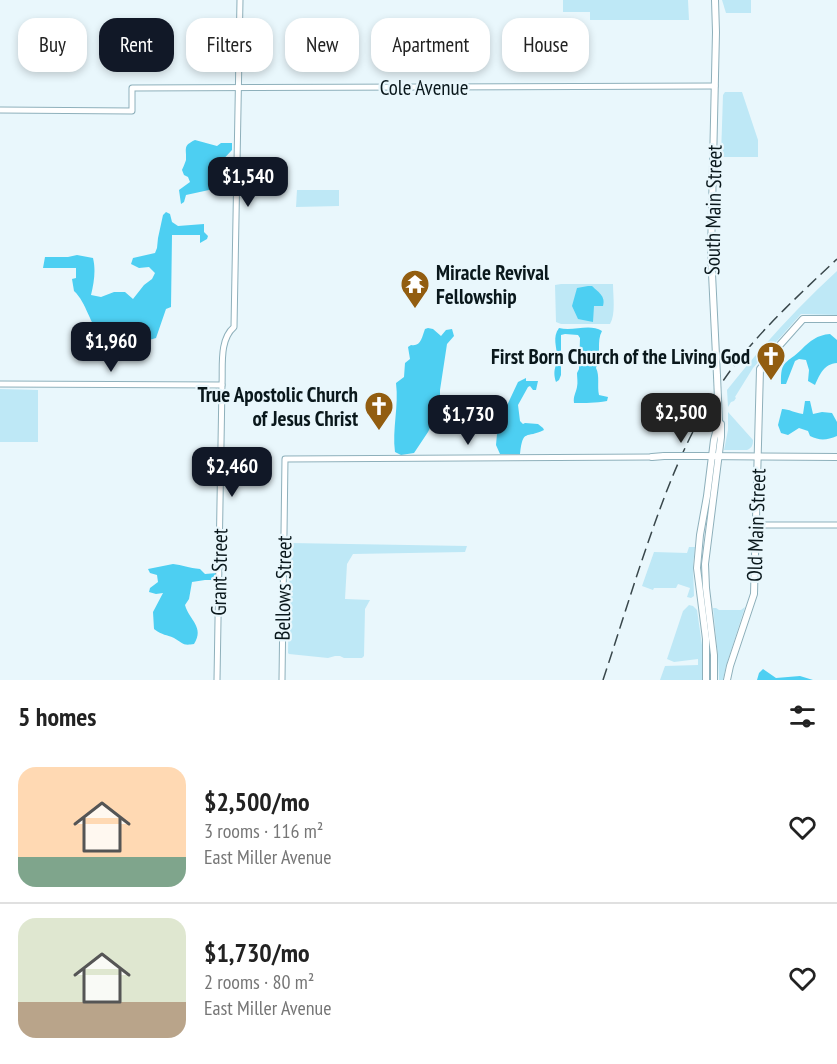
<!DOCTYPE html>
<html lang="en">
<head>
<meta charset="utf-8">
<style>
  body { margin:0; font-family:"PT Sans Narrow",sans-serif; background:#f6f6f6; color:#222; height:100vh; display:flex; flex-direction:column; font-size:22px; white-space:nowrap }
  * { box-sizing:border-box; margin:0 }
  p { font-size:20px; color:#767676 }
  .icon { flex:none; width:33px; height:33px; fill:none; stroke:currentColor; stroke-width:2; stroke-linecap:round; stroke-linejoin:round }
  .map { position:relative; height:680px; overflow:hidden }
  .sheet { display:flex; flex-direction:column; background:#fff; flex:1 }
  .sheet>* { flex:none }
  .hud { position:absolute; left:18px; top:18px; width:801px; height:54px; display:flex; gap:12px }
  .price { position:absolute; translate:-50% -51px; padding:0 14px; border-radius:12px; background:#111827; color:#fff; font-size:20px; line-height:39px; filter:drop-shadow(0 2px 3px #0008) }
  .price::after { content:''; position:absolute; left:50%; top:36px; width:18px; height:14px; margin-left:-9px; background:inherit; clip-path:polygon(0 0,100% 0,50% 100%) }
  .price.current { background:#222; color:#fff }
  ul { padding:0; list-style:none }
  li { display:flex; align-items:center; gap:18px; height:150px; padding:0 18px }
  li+li { border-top:2px solid #e0e0e0 }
  li span { display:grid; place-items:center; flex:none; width:168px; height:120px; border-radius:18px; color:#555 }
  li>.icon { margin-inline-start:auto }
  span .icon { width:72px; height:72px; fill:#fffc; stroke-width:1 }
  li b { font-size:26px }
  h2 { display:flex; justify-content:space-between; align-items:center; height:72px; padding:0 18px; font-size:26px }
  .tag { padding:0 21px; border-radius:18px; background:#fff; box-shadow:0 3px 9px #0003; font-size:21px; line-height:54px }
  .tag.current { background:#111827; color:#fff }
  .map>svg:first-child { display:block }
  .green { fill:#bee8f6 }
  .forest { fill:#4dcff2 }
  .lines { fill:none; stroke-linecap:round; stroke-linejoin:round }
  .minor-casing { stroke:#8eb0bb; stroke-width:7 }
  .major-casing { stroke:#8eb0bb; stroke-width:8 }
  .minor { stroke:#fff; stroke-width:5 }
  .major { stroke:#fff; stroke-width:6 }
  .rail { stroke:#39474b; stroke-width:1.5; stroke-dasharray:12 6; stroke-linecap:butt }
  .major-bridge-casing { stroke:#8eb0bb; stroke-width:8; stroke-linecap:butt }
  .major-bridge { stroke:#fff; stroke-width:6 }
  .labels { text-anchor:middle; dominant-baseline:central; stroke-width:4.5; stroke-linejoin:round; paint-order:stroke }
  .street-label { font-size:21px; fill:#0a181c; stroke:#e9f7fc }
  .poi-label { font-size:21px; font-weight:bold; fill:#0a181c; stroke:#e9f7fc; text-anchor:end }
</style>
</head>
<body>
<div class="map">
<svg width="837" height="680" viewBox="0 0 837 680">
  <rect width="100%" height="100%" fill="#e9f7fc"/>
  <g class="green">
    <path d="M563,0h125l1,20h-99v-8h-27z"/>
    <path d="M722,0h29v13h-25z"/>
    <path d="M725,92h17l16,48v17h-36l-1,-1 2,-61z"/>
    <path d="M297,190h42v16l-43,1z"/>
    <path d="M837,271v44l-36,-1 -48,54 -18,29 1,1 -2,3 -3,1 -3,5 -1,-17c34,-43 70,-82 110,-119z"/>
    <path d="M561,284h52c0,12 3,30 -3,40h-49l-5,-2 -1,-37z"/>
    <path d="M0,389l38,1v52h-38z"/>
    <path d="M728,412l25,28c0,5 -1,8 -6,10h-23l4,-20z"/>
    <path d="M290,543l177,3 -2,6 -112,2 -6,10 -2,35 25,1 -5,9 -1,47 -2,2h-18l-4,-2h-5l-7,2 -39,-4 -1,-1z"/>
    <path d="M689,547h6l-2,18 1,31 -3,2 -4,-1 3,-9 -12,-4 -2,4h-22l-1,2 -11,-4 12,-34 33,1z"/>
    <path d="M689,605l4,1 4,4 5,35v35h-42l5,-14 33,-1v-6l-24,3 -7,-3 16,-48z"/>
    <path d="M745,607l-19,59 -3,14h-4l-1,-24 -5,-48h3l3,2h22z"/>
  </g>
  <g class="forest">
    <path d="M195,140l22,6 4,-3h11v7l-16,17 -2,17 -5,6 -23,5 -2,7 -3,2 -2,-14 11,-8 -2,-5 -4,-2 -2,-5c1,-2 3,-7 4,-10 1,-11 -4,-14 9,-20z"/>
    <path d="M166,212l4,2 2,8 6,4 26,-2v8l4,4 -1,3 -7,4v-8h-28l-1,72 -5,2 -10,29 -7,2 -24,-7 -23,3c-13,-12 -15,-33 -28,-45l-2,-12 4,-1v-10h-33l2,-11h23l9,-2 16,3c3,12 1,25 -2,37l10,2 13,-5h11l8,7 11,-14 8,-6 3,-6 -6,-6 -10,1 -8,-4 2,-6 22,-5 2,-5 1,-10 5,-23z"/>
    <path d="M588,286h4c6,6 14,10 11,20h-9l-1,16 -15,-3 -6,-13 5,-18z"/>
    <path d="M428,328l5,1 8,7 5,-6 6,-1 2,7 -7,8 -7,46v18l-12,24 -14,21 -13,2 -6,-3c-3,-23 4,-46 1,-69l8,-6 1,-14 5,-4 -2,-12 3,-2c10,2 11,-8 14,-16z"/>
    <path d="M559,328c14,4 30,-5 43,3 -6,10 0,24 -6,37 4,8 1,18 3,27l9,2 -1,4c-12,2 -21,2 -33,2 -1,-7 2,-10 3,-16 1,-5 0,-9 0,-14l2,-4 1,-31 -2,-3 -13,-1 -4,1v40l-2,5 -3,2c-4,-13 1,-15 1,-25 0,-10 -5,-20 2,-29z"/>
    <path d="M830,334l7,6v23c-13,1 -17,11 -22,22l-7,-4 1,-11 -3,-10 -7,-1 -4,2 -9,23h-5c-1,-25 6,-20 21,-35 8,-8 15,-14 28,-15z"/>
    <path d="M526,378v3h12l-2,9h-3l-3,-4 -2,1 -10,18 2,16 3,3 2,-1 13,1 5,4 1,2c-18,9 -21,-2 -24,24h-20l-4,-9 1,-11 4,-7 2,-13 15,-32z"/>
    <path d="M805,401h5l3,13 9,-2 10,1 5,9v14c-10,4 -17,5 -27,0l-2,-5 -9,-3 -11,7 -7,-2 -3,-8 4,-16c7,0 13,4 21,5z"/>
    <path d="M173,564c9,1 16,4 27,5l5,5 12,-1 -1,7h-11l-13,2 -3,17 -4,6c4,15 20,22 9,39 -12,2 -11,-1 -20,-6 -8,-4 -11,-2 -20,-9l-1,-17 10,-19 -7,1 -7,-2 1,-4 8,-6 -1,-7 -7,-2 -2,-4z"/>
    <path d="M763,669l13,9 24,-2 13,4h-56l2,-7z"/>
  </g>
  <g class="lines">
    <g class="minor-casing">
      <g id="minor">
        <path d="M0,110l132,1v-23l583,-2"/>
        <path d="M0,384l222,1"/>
        <path d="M757,525h80"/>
        <path d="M217,680l5,-295c1,-19 -3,-45 12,-58l6,-327"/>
        <path d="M282,680l3,-221 367,-2"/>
      </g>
    </g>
    <g class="major-casing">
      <g id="major">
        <path d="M715,0l1,32 -5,221 6,123"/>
        <path d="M699,456l138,1"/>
        <path d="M652,457l12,-1"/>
        <path d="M706,680v-41l-9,-71 3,-33 7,-39 7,-56 5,-19"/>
        <path d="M714,680v-25l-8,-67 -1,-24 16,-127v-13"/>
        <path d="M727,680l3,-14 24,-72 6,-225 10,-13 33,-37h34"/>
      </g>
    </g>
    <use href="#minor" class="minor"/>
    <use href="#major" class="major"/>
    <path class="rail" d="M603,680c13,-39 25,-78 38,-117 25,-73 47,-137 95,-200 30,-38 66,-71 101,-104"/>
    <g class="major-bridge-casing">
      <g id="major-bridge">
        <path d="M717,376l2,45"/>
        <path d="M664,456h35"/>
      </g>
    </g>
    <use href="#major-bridge" class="major-bridge"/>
  </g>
  <defs>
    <g id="temple-pin" transform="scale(1.5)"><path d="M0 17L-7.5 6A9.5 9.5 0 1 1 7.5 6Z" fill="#925d10" stroke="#e9f7fc"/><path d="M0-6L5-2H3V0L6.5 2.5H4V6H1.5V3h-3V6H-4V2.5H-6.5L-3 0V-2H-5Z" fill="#fff"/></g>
    <g id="church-pin" transform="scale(1.5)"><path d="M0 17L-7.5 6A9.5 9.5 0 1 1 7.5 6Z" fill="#925d10" stroke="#e9f7fc"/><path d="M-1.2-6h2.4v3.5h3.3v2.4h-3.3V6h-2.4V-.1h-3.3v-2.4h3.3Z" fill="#fff"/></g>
  </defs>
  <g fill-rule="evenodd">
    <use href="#temple-pin" x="415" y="284"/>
    <use href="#church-pin" x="771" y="356"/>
    <use href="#church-pin" x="379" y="406"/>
  </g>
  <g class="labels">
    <g class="street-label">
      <text x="424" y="87">Cole Avenue</text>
      <text transform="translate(713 210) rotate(-89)">South Main Street</text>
      <text transform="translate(756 525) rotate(-88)">Old Main Street</text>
      <text transform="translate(219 572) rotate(-89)">Grant Street</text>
      <text transform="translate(283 588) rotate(-89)">Bellows Street</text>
    </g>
    <g class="poi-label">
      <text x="436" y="272" text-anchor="start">Miracle Revival<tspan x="436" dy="24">Fellowship</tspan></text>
      <text x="750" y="356">First Born Church of the Living God</text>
      <text x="358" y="394">True Apostolic Church<tspan x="358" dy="24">of Jesus Christ</tspan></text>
    </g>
  </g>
</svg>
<b class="price" style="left:248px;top:208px">$1,540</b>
<b class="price" style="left:111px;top:373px">$1,960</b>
<b class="price current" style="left:681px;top:444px">$2,500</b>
<b class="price" style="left:468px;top:446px">$1,730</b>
<b class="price" style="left:232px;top:498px">$2,460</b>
<div class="hud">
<a class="tag">Buy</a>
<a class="tag current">Rent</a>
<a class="tag">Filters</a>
<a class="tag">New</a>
<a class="tag">Apartment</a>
<a class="tag">House</a>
</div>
</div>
<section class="sheet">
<h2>5 homes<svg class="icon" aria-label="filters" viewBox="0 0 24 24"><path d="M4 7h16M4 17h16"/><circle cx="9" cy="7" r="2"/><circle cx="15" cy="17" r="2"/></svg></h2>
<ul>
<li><span style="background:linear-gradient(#ffd9b3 75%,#7fa58c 0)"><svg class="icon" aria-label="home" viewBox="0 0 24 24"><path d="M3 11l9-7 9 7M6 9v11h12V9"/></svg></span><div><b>$2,500/mo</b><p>3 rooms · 116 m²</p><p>East Miller Avenue</p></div><svg class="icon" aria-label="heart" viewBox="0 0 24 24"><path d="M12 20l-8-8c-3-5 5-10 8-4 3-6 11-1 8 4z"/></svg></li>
<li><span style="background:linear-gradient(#dfe7d0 70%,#b9a48a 0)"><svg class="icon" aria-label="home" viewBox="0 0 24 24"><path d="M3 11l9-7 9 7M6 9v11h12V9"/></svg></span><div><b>$1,730/mo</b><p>2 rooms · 80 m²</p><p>East Miller Avenue</p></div><svg class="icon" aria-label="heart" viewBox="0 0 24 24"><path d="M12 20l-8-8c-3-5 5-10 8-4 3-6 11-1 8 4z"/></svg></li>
</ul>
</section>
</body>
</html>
